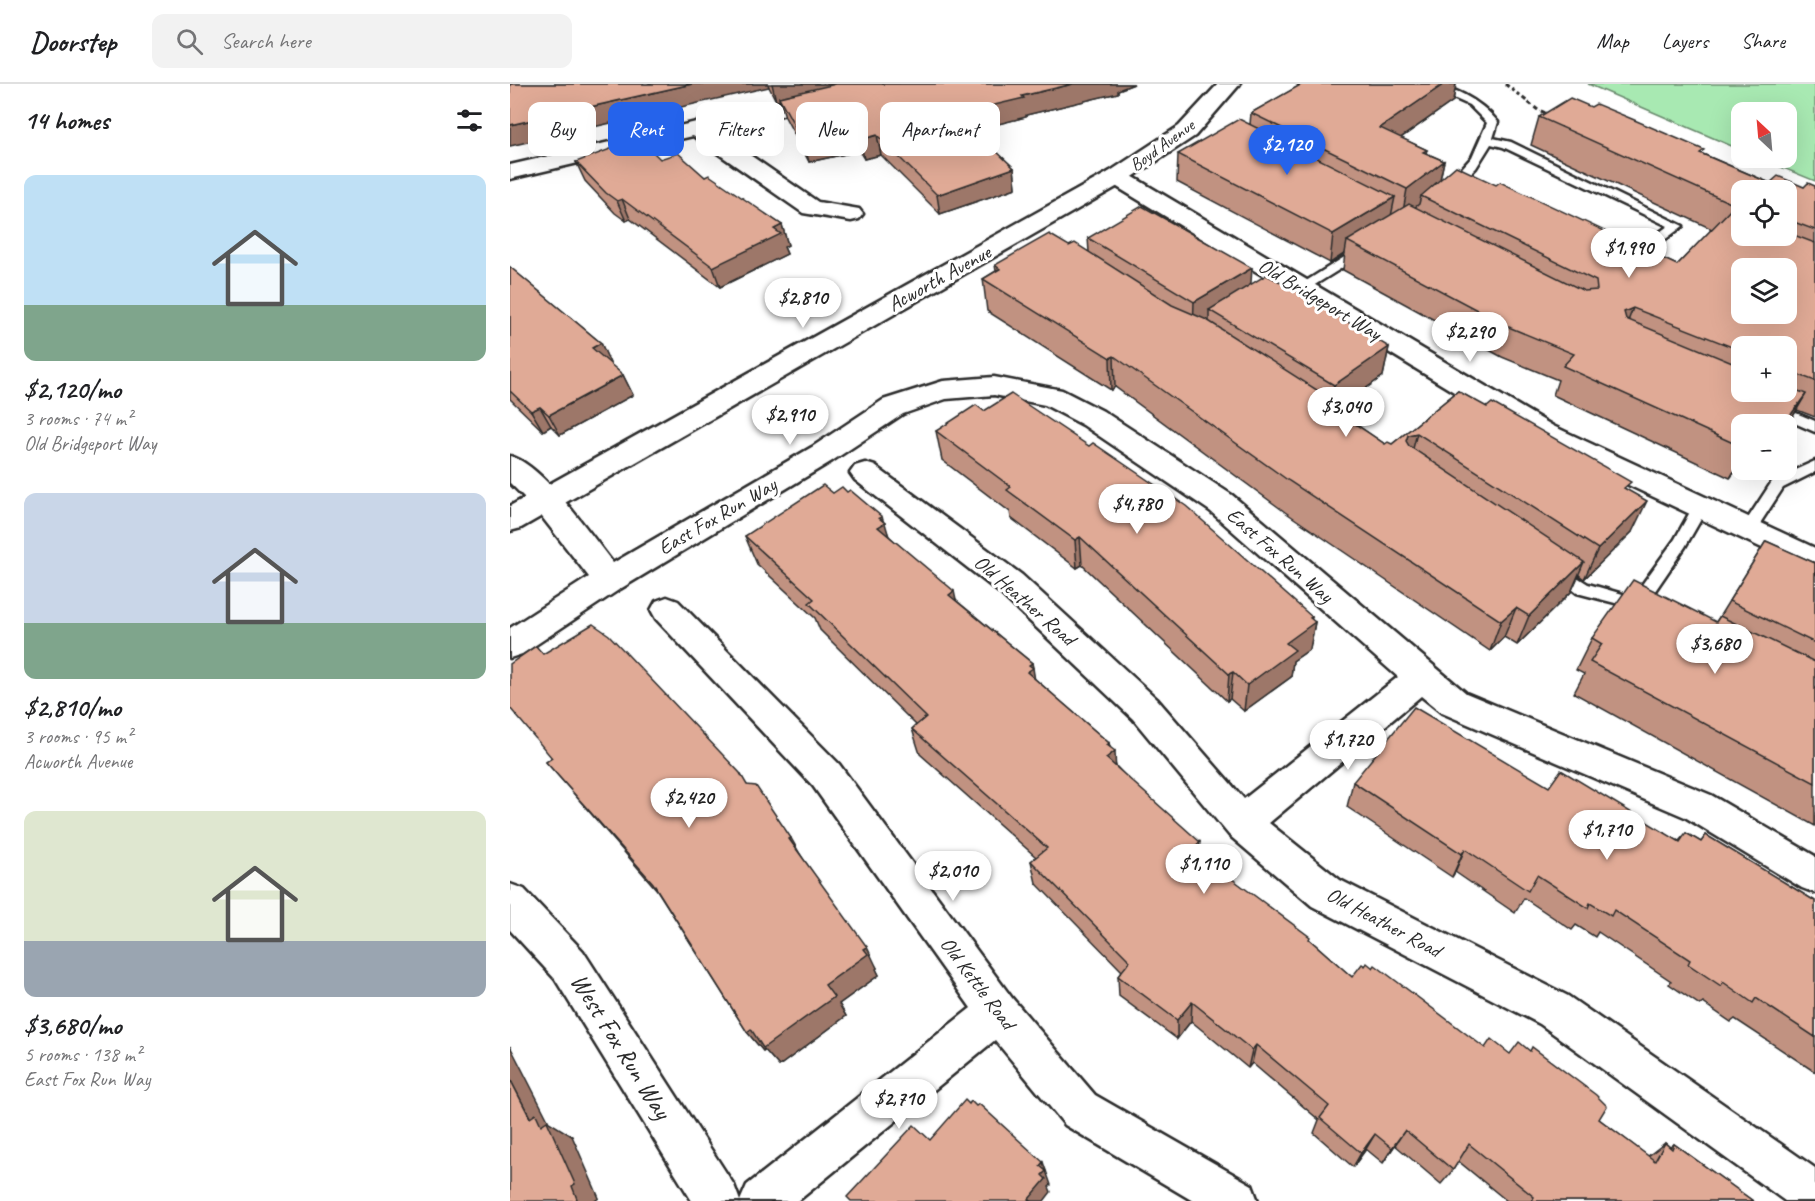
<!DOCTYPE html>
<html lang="en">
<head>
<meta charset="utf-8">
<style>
  body { margin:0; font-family:Caveat,sans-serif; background:#f2f2f2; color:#202124; height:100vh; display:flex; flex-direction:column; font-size:22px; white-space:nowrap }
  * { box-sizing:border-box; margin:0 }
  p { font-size:20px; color:#757577 }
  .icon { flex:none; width:33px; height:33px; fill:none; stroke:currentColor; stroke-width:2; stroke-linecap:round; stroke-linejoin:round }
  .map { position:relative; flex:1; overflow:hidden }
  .details { display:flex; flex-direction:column; background:#fff; width:510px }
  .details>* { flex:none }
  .top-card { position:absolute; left:18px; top:18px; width:570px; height:54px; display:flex; gap:12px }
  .needle { width:39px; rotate:334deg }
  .fabs { position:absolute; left:1221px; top:18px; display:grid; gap:12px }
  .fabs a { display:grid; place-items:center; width:66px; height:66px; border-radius:12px; background:#fff; box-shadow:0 6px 24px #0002; font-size:30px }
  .price { position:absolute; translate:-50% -51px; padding:0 14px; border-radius:21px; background:#fff; color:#222; font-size:20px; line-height:39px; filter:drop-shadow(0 2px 3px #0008) }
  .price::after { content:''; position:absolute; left:50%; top:36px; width:18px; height:14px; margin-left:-9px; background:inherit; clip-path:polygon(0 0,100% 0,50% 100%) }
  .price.active { background:#2563eb; color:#fff }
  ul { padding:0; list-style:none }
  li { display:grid; align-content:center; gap:12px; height:318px; padding:0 24px }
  li span { display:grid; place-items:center; height:186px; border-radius:12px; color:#555 }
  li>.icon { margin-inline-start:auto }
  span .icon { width:108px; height:108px; fill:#fffc; stroke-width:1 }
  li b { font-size:26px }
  h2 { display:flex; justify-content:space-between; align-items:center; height:72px; padding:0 24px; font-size:26px }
  .tag { padding:0 21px; border-radius:12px; background:#fff; box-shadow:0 6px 24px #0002; font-size:21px; line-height:54px }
  .tag.active { background:#2563eb; color:#fff }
  header { display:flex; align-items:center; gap:36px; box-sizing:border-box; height:84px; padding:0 30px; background:#fff; border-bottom:2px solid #e0e0e0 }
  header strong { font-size:28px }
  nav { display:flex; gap:33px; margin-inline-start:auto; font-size:21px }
  .search { width:420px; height:54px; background:#f2f2f2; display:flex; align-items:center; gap:15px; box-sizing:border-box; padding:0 21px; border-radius:12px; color:#757577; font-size:22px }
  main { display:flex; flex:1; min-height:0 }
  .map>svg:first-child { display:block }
  .green { fill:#a8e9b2; stroke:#6a8a6e; stroke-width:1.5 }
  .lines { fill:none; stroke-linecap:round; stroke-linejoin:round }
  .lane-casing { stroke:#2b2b2b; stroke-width:5 }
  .street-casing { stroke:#2b2b2b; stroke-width:5 }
  .secondary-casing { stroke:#2b2b2b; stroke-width:5 }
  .path { stroke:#2b2b2b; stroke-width:3; stroke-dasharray:4.5 3; stroke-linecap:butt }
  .lane { fill:#fff; fill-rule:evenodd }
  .street { fill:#fff; fill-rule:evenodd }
  .secondary { fill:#fff; fill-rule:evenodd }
  .wall { fill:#c19281; stroke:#2b2b2b; stroke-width:1.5; fill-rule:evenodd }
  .shaded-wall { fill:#9d7769; stroke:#2b2b2b; stroke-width:1.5 }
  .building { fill:#e0aa96; stroke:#2b2b2b; stroke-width:1.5; fill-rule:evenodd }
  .labels { text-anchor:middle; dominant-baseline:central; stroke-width:6; stroke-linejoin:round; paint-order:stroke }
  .far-street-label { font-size:18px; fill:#2b2b2b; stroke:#fff }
  .street-label { font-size:21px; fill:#2b2b2b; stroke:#fff }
  .near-street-label { font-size:26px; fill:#2b2b2b; stroke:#fff }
</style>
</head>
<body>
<header>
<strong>Doorstep</strong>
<div class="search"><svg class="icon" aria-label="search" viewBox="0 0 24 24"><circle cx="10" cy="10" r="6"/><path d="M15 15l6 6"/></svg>Search here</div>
<nav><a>Map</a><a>Layers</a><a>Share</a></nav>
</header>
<main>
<section class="details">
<h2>14 homes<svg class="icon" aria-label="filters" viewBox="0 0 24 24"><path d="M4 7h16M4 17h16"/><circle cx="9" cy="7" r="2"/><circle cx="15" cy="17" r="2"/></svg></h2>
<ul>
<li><span style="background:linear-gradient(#bfe0f5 70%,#7fa58c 0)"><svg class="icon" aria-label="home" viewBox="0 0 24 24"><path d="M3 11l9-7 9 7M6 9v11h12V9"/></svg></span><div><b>$2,120/mo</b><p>3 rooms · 74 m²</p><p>Old Bridgeport Way</p></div></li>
<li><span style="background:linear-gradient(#c9d6e8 70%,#7fa58c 0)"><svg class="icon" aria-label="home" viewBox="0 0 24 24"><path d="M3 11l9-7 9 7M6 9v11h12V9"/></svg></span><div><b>$2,810/mo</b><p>3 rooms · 95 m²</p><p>Acworth Avenue</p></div></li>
<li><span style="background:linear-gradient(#dfe7d0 70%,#9aa5b1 0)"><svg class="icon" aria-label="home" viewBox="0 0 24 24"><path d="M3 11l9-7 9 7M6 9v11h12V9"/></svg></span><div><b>$3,680/mo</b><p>5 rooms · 138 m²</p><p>East Fox Run Way</p></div></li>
</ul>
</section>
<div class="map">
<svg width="1305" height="1117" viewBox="0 0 1305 1117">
  <rect width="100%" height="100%" fill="#fff"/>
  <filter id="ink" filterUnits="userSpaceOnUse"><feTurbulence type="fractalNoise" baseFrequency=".0167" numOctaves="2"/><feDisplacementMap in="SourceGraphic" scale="12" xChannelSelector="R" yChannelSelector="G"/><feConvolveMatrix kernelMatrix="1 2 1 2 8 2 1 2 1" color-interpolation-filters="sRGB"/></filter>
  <g filter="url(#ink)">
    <path class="green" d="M1078,0h227v97l-56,-23h27v-46h-44l-1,38z"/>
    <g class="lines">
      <g class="lane-casing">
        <g id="lane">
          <path d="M912,0c29,0 58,16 76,38l-5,16 18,4 172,84 -36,27 -28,-2 -2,-3 6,-4 18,2 27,-20 -165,-79 -12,-3 -15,24 -21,21h-8v-4l25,-28 15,-34 -18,-18z"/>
          <path d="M852,162l6,4 -2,3 -61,38 -4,1 -6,-4z"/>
          <path d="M1262,319l43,18v11l-48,-21v-6z"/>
          <path d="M1305,377v11l-32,16 -30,46h-10l-3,-4 3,-4 30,-46z"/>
          <path d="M1190,418l8,5 -23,40 -39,57 2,4 -2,4 -6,2 -21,-10 -42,-11 -27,-22 8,-6 30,19 45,13 42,-58 20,-36z"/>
        </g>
      </g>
      <g class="street-casing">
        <g id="street">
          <path d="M351,0h37l-3,4 -180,43 103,71 41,7 4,5 -4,5 -8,2 -48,-8 -110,-77 -183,43v-14z"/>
          <path d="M607,86l8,2 428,254 262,122v25l-282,-133 -424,-258 -3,-5 3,-5z"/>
          <path d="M484,293l68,13 41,21 129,84 234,198 245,102 104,61v37l-13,-5 -117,-71 -243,-104 -21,-17 -152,127 71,57 228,116 247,172v33h-30l-245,-177 -228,-118 -83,-71 -96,-116 -133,-126 -145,-113 -5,-7 5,-7 10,-3 10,3 147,109 135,124 87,100 154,-122 -188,-166 -127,-86 -38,-20 -51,-10 -48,4 -43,15 -71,47 -212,128 -98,65 -12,4v-30l79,-51 -54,-69 -25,-25v-27c33,9 80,78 103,107l199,-116 71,-47 60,-19z"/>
          <path d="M157,513l11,4 161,163 173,234 83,97 157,90 6,16h-65l-128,-76 -70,-85 -197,161h-58l7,-16 224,-177 -158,-222 -157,-167 -5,-9 5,-9z"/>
          <path d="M0,800l14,5 59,62 151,234 6,16h-48l-137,-222 -45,-49z"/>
        </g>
      </g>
      <g class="secondary-casing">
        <path id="secondary" d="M708,0h22l-45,52 -70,46 -604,346 -11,3v-25l599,-334 70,-46z"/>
      </g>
      <path class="path" d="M995,0l33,26 11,4"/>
      <use href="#lane" class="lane"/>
      <use href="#street" class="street"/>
      <use href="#secondary" class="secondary"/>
    </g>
    <g class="wall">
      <path d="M0,0h624l-16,6v3l-92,22v2l-53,13 41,38 2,20 -76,26 -59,-59 -17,4 -5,-8 -50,11 -24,-45 -5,-17 -4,1 -7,-14z"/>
      <path d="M786,0h160l-3,17 -52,37 26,12 -1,3 18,8 -4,18 56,6 181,80 35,-36 -181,-84 8,-28 164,37 67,29 34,4 11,-1v231l-18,-7 -11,17v-3h-44v39l-12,15 -177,-83 5,-15 -56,-23 -159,-87 2,-17 -15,10 -153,-81 1,-28 72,-30 1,-11 48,-27zM1232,106h44v46h-44zM1232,262h44v46h-44z"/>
      <path d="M150,75l45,18 77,48 6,20 -4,2 3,7 -67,33 -90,-68 -4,2 -11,-8 -30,-32 -9,-19z"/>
      <path d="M578,154l162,47 139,62 -6,29 -48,34 50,34h7l66,-53 169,99 5,42 -48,47 -5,-4 -8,17 -54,53 -13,-8 -14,14 -205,-139 -170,-125 -4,3 -124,-79 -4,-32 13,-8 -1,-6 74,-19 20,6z"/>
      <path d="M0,183l91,76 9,21 13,11 10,20 -73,40 -9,-9 -8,5 -33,-32z"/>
      <path d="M474,327l331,211 -5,27 -17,12 -2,16 -47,34 -14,-12 -3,2 -145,-136 -5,3 -66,-50 -1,-6 -68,-52 -6,-29z"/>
      <path d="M323,409l50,29 6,14 68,65 75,62 2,15 75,65 7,23 83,88 110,85 43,38 133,71 25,6 89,65 49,37 17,-13 5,4 4,-3 79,57h-246l-49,-40 -5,9 -12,14 -46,-39 -12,18 -17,-14 -13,18 -39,-34 5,-13 -67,-57 -4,5 -57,-47 -14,18 -58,-43 -1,-20 4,-5 -86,-88 -5,-22 5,-4 -116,-103 -8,-25 4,-4 -96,-95 -5,-12 -58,-54 -12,-28z"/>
      <path d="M1256,457l49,22v263l-241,-133 10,-19 -8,-4 16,-32 124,-16z"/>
      <path d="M33,570l204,131 53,69 77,114 -1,1 3,6 -40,29 7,12 -67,50 -15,-17 -1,2 -16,-19 -90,-142 -90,-104 -21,-24 5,-4z"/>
      <path d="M843,698l196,5 130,54 7,-8 15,9 5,-7 109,66v171l-80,-53 -4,3 -28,-19 -3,2 -31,-21 2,-3 -73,-49 -3,5 -19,-12 -4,5 -48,-32 -9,15 -60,-41 -3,5 -105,-70z"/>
    </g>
    <g class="shaded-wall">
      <path d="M182,0h76l1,3 -259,59v-21z"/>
      <path d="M262,0h79l-72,13 1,3 -4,1z"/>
      <path d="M563,0h61l-16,6v3l-92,22v2l-67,17 -2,-20 65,-18z"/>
      <path d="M934,0h12l-3,17 -77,54 4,-27z"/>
      <path d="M345,47l4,20 -50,11 -5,-19z"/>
      <path d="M367,51l4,20 -17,4 -4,-19z"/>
      <path d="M934,77l-6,28 -17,7 -2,8 -17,13 5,-28z"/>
      <path d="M504,84l2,20 -76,26 -3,-19z"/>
      <path d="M885,113l-6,29 -42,15 -2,12 -15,10 3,-29z"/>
      <path d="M112,115l8,20 -4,2 -9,-20z"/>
      <path d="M272,141l6,20 -4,2 3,7 -67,33 -7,-20 61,-38z"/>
      <path d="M742,184l-2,29 -41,13v12l-16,9 1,-29z"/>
      <path d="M1123,224l-11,29 2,-25z"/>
      <path d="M91,259l9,20 -8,5 -10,-20z"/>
      <path d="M879,263l-6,29 -53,38 4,-29z"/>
      <path d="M604,272l1,31 -4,3 -1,-32z"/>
      <path d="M113,291l10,20 -73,40 -11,-20z"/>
      <path d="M810,308l-4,32 -2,-28z"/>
      <path d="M1296,310l-17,29 -3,4v-3h-2z"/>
      <path d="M30,323l11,19 -8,5 -12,-20z"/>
      <path d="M907,349l-8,31 -3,-23 2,-6z"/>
      <path d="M1232,373v6l-12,15z"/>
      <path d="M1137,417l-15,31 -48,47 14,-30z"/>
      <path d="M372,433l2,6h1l8,28 -15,-24 1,-9z"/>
      <path d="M570,453l2,28 -5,3 -2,-28z"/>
      <path d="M1074,478l-13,30 -54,53 12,-29z"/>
      <path d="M444,507l6,28 -11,-24z"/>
      <path d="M1006,524l-12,29 -14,14 11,-30z"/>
      <path d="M802,533l-1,7 4,-2 -5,27 -17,12 -2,16 -47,34 3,-26 39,-42z"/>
      <path d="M522,579l1,5 4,26 -10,-22 2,-7z"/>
      <path d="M723,588l-3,27 -3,2 2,-27z"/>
      <path d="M599,659l1,12 5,-4 1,25 -10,-18 1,-13z"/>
      <path d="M281,754l13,23 -15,-22z"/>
      <path d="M690,758l-2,24 -6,-17z"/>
      <path d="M955,765l-10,23 -3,5 10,-23z"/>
      <path d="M357,863l10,21 -1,1 3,6 -40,29 7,12 -67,50 -15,-17 -1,2 -16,-19 78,-47z"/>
      <path d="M682,918l-1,19 -14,18v-19z"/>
      <path d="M746,961l-4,18 -4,5 4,-18z"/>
      <path d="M0,962l39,76 23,14 27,62 -3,2 1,1h-23l-64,-122z"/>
      <path d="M895,1046l-22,33 9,-15z"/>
      <path d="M865,1050l-9,15 -13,18 8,-14z"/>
      <path d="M533,1078l8,23 -2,2 2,5 -7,9h-14l-1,-2 11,-33z"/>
    </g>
    <g class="building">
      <path d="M0,0h182l-182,41z"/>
      <path d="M326,0h237l-51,12 2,2 -67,16 57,54 -77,27 -60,-60 -17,5 -5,-9 -51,12 -25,-46z"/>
      <path d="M792,0h142l-64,44 47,22 -4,2 21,9 -37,28 -156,-76z"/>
      <path d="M1060,14l21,9 5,-3 36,15 72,31 -4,3 70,30 8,-7 26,11 4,-4 7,3v44l-29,-11v-29h-44v46h44v-4l29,11v138l-29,-11v-24h-44v5l-109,-43 -9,4 2,7 116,48v25h44v-6l20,8 -22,30h-42v23l-179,-81 11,-12 -63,-26 -164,-87 62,-37 175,87 13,-1 -1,-9 -175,-85 35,-30 40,19 4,-3 177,83 58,-60 -196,-88zM1232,184h44v46h-44z"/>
      <path d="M729,35l156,78 -62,37 -155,-80z"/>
      <path d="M129,54l21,21 18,-6 27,24 4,-2 73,50 -8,4 7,5 -68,33 -91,-68 -5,2 -11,-8 -30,-31z"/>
      <path d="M632,122l110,62 -58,34 -106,-64z"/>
      <path d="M539,150l20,12 6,-3 97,62 35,15 113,72 -6,4 71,48 3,-2 4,2 66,-53 29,16 5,-4 139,79 -7,6 23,13 -49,48 -181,-116 -9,2 -2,6 3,5 175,116 -55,54 -13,-8 -15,13 -212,-140 -175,-125 -4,2 -127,-79 17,-10 -5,-4z"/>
      <path d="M0,183l91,76 -9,5 31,27 -74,40 -9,-8 -9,4 -21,-20z"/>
      <path d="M756,191l21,10 102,62 -55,38 -125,-75z"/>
      <path d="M501,310l78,52 4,-3 93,63 126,111 -2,1 5,4 -29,21 9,7 -48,35 -14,-13 -4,2 -149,-137 -5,3 -68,-50 4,-3 -75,-56 40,-26 8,6z"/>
      <path d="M313,401l10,8 9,-6 5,5 3,-2 32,27 -3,1 6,5 -7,4 76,64 -5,4 83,68 -3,2 4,3 -6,4 82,71 -2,2 8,6 -9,7 94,84 -8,7 118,88 -1,2 43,38 10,-13 3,2 2,-3 6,5 2,-3 110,83 6,-9 19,15 9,-12 11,9 2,-4 64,48 11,11 -8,13 56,42 10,-18 7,6 2,-5 79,57h-221l2,-4 -65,-53 -16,26 -48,-40 -13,18 -17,-14 -14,19 -41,-35 9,-12 -73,-61 -4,5 -60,-48 -15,18 -59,-44 12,-15 -99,-100 16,-13 -135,-119 14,-12 -117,-114 5,-4 -69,-63z"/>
      <path d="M1256,457l49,22v80l-86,-42z"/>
      <path d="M1123,496l83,42 4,-6 95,46v121l-225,-121 12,-18 -10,-6z"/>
      <path d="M83,540l16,11 131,138 7,12 9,1 35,52 -2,1 78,108 -3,2 4,5 -43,31 9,12 -71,51 -12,-19 -4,3 -94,-149 -107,-121 6,-4 -42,-50v-44l26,-18 7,8z"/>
      <path d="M904,623l135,80 12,-17 119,72 6,-9 15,9 5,-7 109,66v136l-59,-39 -3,5 -30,-21 -2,4 -33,-22 2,-4 -76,-50 -3,6 -21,-13 -2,5 -51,-33 -9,16 -63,-42 -3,5 -109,-72z"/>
      <path d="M0,995l20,39 6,-4 5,11 6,-4 28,63 -3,2 5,13 -3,2h-64z"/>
      <path d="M455,1016l4,4 2,-3 5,5 3,-2 64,58 -3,4 6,5 -4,4 4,4 -17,20 2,2h-180l-4,-4 67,-72 16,15z"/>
    </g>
  </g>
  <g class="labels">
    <g class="far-street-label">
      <text transform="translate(652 61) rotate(-36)">Boyd Avenue</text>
    </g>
    <g class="street-label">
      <text transform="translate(429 194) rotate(-29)">Acworth Avenue</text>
      <text transform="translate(810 215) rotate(31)">Old Bridgeport Way</text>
      <text transform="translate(207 432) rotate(-30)">East Fox Run Way</text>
      <text transform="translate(770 471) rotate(41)">East Fox Run Way</text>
      <text transform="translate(515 516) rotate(41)">Old Heather Road</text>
      <text transform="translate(874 838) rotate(28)">Old Heather Road</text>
      <text transform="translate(468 899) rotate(53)">Old Kettle Road</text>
    </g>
    <g class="near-street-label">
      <text transform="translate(111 962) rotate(58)">West Fox Run Way</text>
    </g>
  </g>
</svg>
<div class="fabs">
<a><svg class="needle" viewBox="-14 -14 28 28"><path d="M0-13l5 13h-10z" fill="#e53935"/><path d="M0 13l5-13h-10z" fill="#757577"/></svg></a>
<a><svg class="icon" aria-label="locate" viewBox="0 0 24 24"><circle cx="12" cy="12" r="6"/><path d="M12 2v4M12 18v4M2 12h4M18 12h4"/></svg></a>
<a><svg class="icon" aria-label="layers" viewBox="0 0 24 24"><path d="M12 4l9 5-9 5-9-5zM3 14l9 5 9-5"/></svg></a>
<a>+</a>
<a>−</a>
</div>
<b class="price active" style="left:777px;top:92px">$2,120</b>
<b class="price" style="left:1119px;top:195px">$1,990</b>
<b class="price" style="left:293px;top:245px">$2,810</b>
<b class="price" style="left:960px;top:279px">$2,290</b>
<b class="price" style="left:836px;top:354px">$3,040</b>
<b class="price" style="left:280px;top:362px">$2,910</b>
<b class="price" style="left:627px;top:451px">$4,780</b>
<b class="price" style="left:1205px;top:591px">$3,680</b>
<b class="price" style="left:838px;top:687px">$1,720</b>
<b class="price" style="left:179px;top:745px">$2,420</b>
<b class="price" style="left:1097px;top:777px">$1,710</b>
<b class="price" style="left:694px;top:811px">$1,110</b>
<b class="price" style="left:443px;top:818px">$2,010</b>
<b class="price" style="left:389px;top:1046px">$2,710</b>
<div class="top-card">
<a class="tag">Buy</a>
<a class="tag active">Rent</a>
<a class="tag">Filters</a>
<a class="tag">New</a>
<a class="tag">Apartment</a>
</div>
</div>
</main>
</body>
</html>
